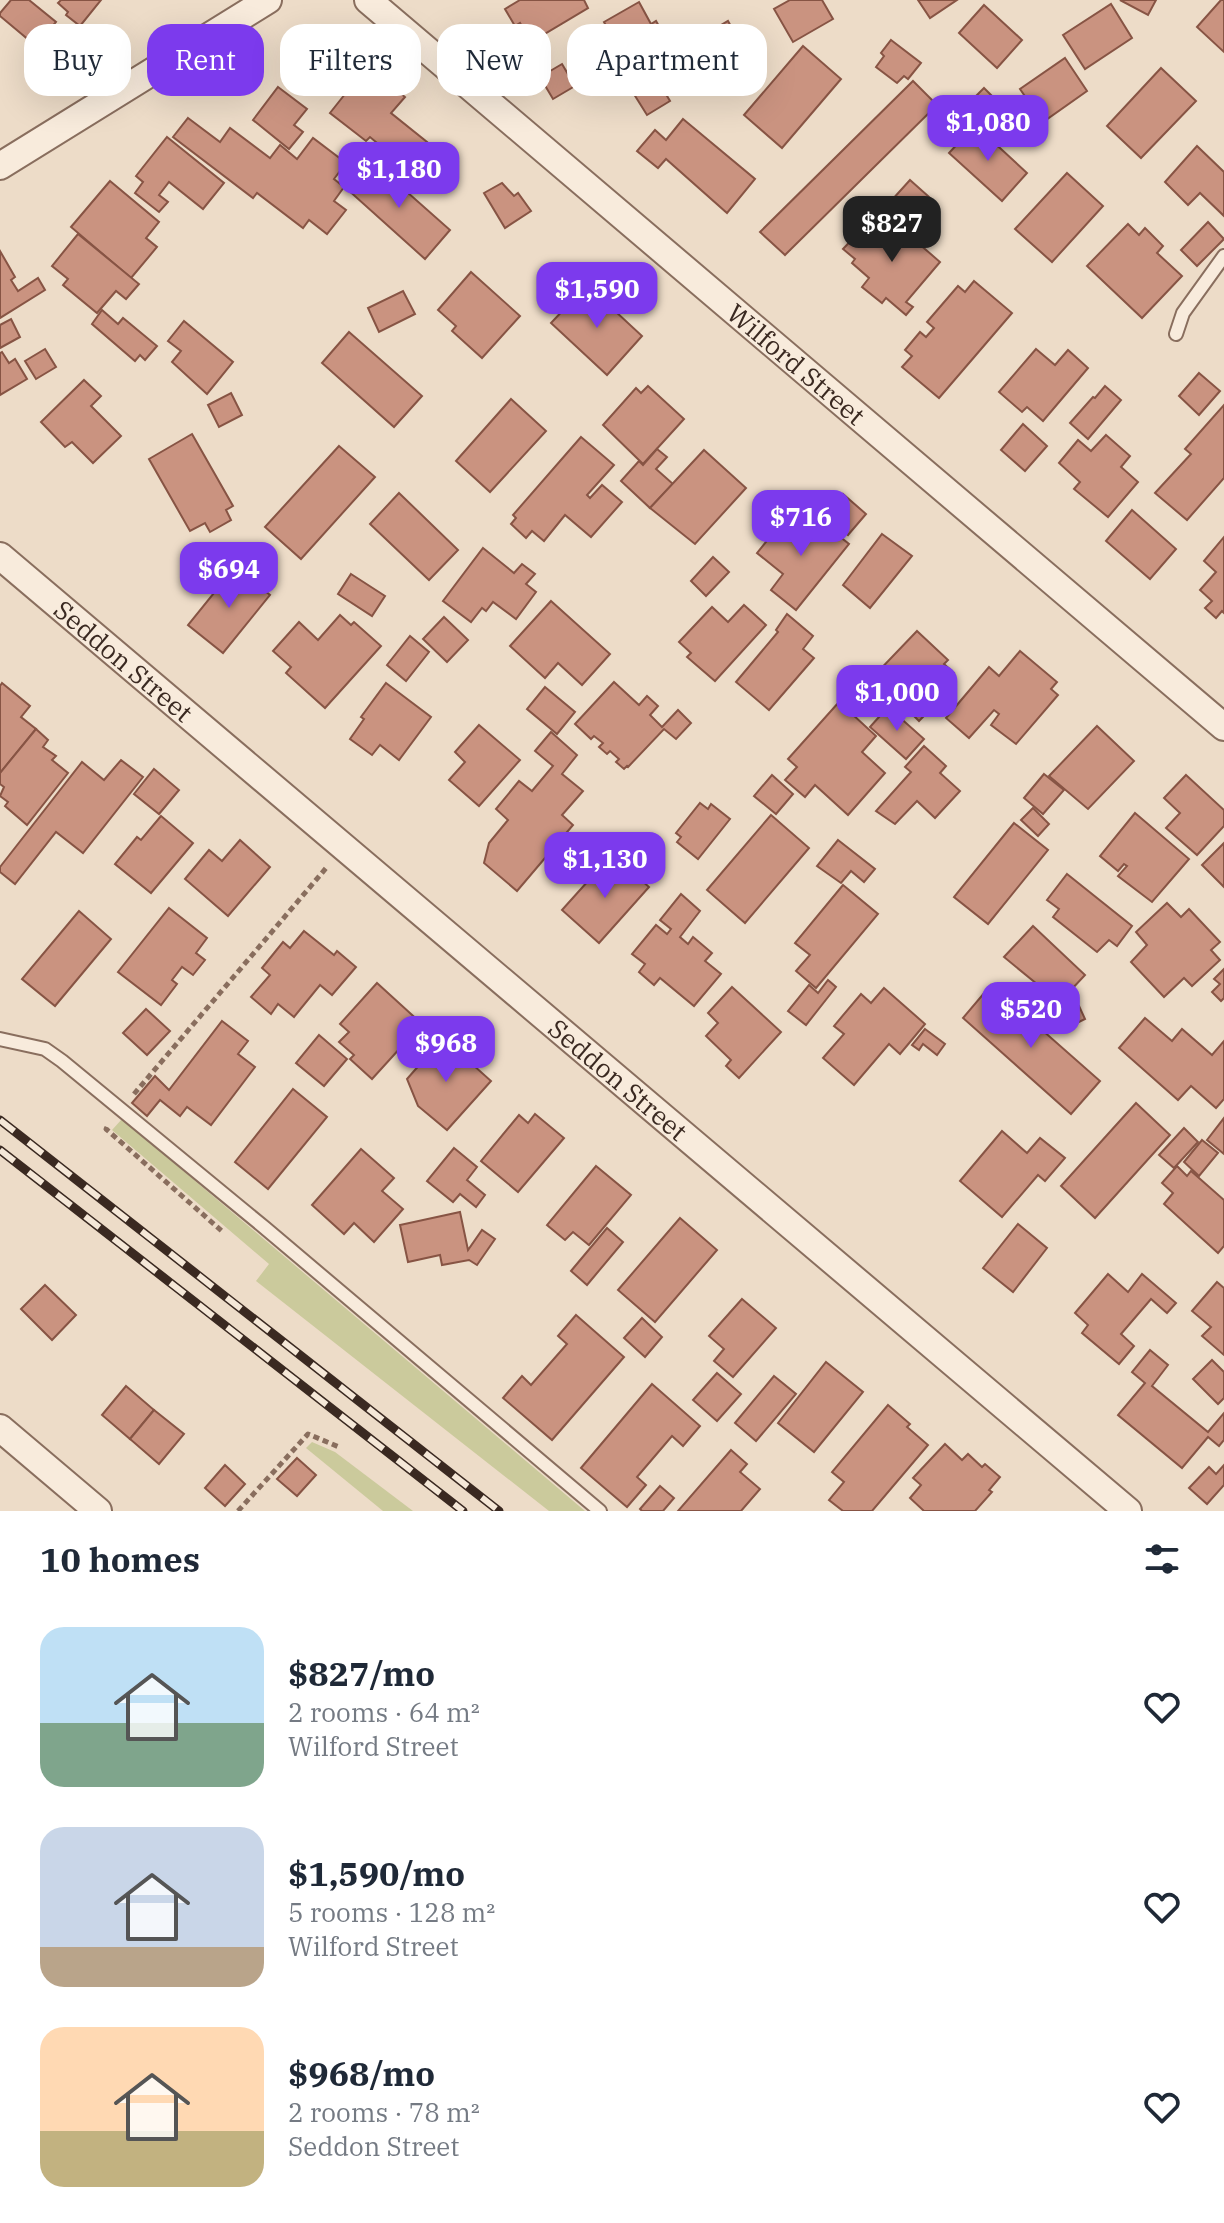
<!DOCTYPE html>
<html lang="en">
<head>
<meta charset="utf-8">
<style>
  body { margin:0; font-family:"IBM Plex Serif",serif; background:#f6f6f7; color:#1f2937; height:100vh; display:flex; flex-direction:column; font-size:30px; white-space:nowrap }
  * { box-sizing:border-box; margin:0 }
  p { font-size:26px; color:#747a83 }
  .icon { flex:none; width:44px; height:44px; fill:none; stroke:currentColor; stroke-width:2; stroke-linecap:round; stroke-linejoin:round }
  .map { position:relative; height:1511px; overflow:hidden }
  .sheet { display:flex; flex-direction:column; background:#fff; flex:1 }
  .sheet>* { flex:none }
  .guide { position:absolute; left:24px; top:24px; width:800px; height:72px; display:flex; gap:16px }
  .price { position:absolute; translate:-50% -68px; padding:0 18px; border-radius:16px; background:#7c3aed; color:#fff; font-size:26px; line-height:52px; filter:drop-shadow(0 2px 4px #0008) }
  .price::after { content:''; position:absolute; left:50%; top:48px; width:24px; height:18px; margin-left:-12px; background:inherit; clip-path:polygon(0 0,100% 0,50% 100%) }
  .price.active { background:#222; color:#fff }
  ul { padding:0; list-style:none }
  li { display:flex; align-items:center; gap:24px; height:200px; padding:0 40px }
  li span { display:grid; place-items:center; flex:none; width:224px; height:160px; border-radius:24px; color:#555 }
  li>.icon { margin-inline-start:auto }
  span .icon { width:96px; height:96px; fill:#fffc; stroke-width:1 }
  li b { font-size:34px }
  h2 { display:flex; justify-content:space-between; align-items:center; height:96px; padding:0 40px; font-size:34px }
  .chip { padding:0 28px; border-radius:24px; background:#fff; box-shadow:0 8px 32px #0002; font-size:28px; line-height:72px }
  .chip.active { background:#7c3aed; color:#fff }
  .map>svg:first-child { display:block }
  .green { fill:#cbca9c }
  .building { fill:#ca9380; stroke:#875444; stroke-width:2 }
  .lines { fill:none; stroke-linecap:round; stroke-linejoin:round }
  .service-casing { stroke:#896e5e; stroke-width:16 }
  .minor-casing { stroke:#896e5e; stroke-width:30 }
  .path { stroke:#896e5e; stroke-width:5; stroke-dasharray:6 4; stroke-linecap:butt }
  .service { stroke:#f8ebdc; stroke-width:12 }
  .minor { stroke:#f8ebdc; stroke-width:26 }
  .rail-casing { stroke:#3a2921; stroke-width:9 }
  .rail { stroke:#f5e8d8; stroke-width:6; stroke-dasharray:18; stroke-linecap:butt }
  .labels { text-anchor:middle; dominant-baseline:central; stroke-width:8; stroke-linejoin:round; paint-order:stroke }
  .street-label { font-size:26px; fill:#3a2921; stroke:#f5e8d8 }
</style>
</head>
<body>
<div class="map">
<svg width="1224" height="1511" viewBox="0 0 1224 1511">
  <rect width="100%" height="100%" fill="#eddcc8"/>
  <g class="green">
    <path d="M122,1119l463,392h-36l-293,-230 13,-17 -157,-134z"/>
    <path d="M312,1442l23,10 78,59h-30l-77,-63z"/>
  </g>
  <g class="building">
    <path d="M11,0h18l27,22 -20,24 -36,-30v-3z"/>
    <path d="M61,0h40l-21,26 -14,-11 2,-3 -10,-9z"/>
    <path d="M520,0h64l4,8 -57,34 -11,-19 -5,3 -10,-17z"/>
    <path d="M790,0h32l11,19 -40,23 -19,-33z"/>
    <path d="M918,0h39l-27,18z"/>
    <path d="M1120,0h36l-8,15z"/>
    <path d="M1221,0h3v52l-27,-25z"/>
    <path d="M639,2l12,22 5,-3 13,23 -61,34 -21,-37 21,-12 -4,-7z"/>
    <path d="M1111,4l21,34 -47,31 -22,-34z"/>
    <path d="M984,5l38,35 -25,28 -38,-35z"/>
    <path d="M728,21l21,37 -61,35 -21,-36z"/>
    <path d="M891,40l30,23 -13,16 -4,-3 -7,7 -21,-16 8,-11 -3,-3z"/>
    <path d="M803,46l38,33 -59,69 -38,-33z"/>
    <path d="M1065,58l22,33 -44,31 -23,-33z"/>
    <path d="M362,62l43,35 -14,16 36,29 -20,26 -37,-31 -4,4 -36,-28 23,-29 -5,-4z"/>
    <path d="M562,64l13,22 -22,13 -13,-22z"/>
    <path d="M1161,68l35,33 -55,57 -34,-32z"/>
    <path d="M651,69l19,32 -23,14 -20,-32z"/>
    <path d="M913,81l24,24 -152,150 -25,-23z"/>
    <path d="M278,87l29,22 -13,16 9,7 -14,17 -36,-29z"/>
    <path d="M984,88l25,25 -19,19 -24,-26z"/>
    <path d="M188,118l32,24 10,-14 40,30 10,-13 17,14 16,-21 33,25 -12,16 10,8 -10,14 12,9 -19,24 -18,-14 -6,8 -46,-35 -4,5 -80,-61z"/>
    <path d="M683,119l72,60 -28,34 -61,-54 -8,9 -21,-17 18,-21 11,10z"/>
    <path d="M975,125l52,48 -25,28 -53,-48z"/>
    <path d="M167,137l57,46 -21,26 -34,-27 -10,13 9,7 -9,10 -24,-19 8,-11 -7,-6z"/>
    <path d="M1197,146l27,26v44l-24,-23 -12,12 -23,-23z"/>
    <path d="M372,161l78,69 -25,29 -78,-70z"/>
    <path d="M1067,173l36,33 -51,56 -37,-33z"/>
    <path d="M910,180l27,24 -19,21 -27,-24z"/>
    <path d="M110,181l49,41 -13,16 11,9 -26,31 -60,-51z"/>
    <path d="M502,183l12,13 4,-3 13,18 -26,17 -21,-35z"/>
    <path d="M889,218l51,44 -34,40 7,5 -7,8 -20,-17 -4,5 -20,-16 7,-9 -17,-15 3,-4 -12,-10 15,-16 11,9z"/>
    <path d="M1208,222l16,17 -27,27 -16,-16z"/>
    <path d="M1128,224l11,11 6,-7 18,18 -6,7 25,23 -40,42 -55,-52z"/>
    <path d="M78,234l61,50 -13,15 -10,-8 -19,22 -34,-28 5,-6 -16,-13z"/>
    <path d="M0,251l15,26 -4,3 7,11 20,-13 7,12 -45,28z"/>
    <path d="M471,272l49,44 -38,42 -30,-27 4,-5 -18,-16z"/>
    <path d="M974,281l38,32 -73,85 -37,-31 10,-11 -7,-6 15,-18 6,5 8,-9 -7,-6 31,-36 7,6z"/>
    <path d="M587,285l55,51 -35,39 -56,-52z"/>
    <path d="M403,291l12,23 -36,18 -11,-24z"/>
    <path d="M102,310l16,14 5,-6 34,28 -12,14 -5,-5 -5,6 -43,-37z"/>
    <path d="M11,319l9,18 -20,11v-23z"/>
    <path d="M184,321l49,41 -26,32 -35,-32 9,-11 -13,-10z"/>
    <path d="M349,332l73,64 -28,31 -72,-64z"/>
    <path d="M45,349l11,18 -20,12 -11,-18z"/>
    <path d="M1036,349l19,16 13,-15 20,18 -45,53 -16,-14 -5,5 -23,-20z"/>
    <path d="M2,352l7,11 6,-4 12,20 -27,16v-42z"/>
    <path d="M1199,373l21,18 -21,24 -20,-19z"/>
    <path d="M84,380l17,16 -10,10 30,30 -28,27 -21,-21 -7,5 -24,-25z"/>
    <path d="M648,386l36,33 -41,45 -40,-39 33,-37 5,5z"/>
    <path d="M1105,386l16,14 -33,39 -18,-16 23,-26 2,1z"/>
    <path d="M231,393l11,22 -23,12 -11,-22z"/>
    <path d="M511,399l35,32 -56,61 -34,-31z"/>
    <path d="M1224,405v73l-37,42 -32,-27 36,-39 -6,-5z"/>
    <path d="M1023,424l24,22 -22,25 -24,-21z"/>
    <path d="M192,434l41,72 -7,4 5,10 -21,12 -5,-9 -15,8 -41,-72z"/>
    <path d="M1106,435l24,21 -9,11 17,15 -30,35 -34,-28 6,-7 -21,-19 19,-23 13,11z"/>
    <path d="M581,437l33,28 -27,30 3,3 12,-13 20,17 -31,35 -26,-22 -21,26 -12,-10 -6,7 -15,-14 5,-6 -3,-3z"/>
    <path d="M339,446l36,31 -74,82 -36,-32z"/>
    <path d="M657,449l10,8 -11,12 17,15 -23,24 -29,-27 18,-20 4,4z"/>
    <path d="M704,450l42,38 -51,56 -45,-36z"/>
    <path d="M399,493l59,57 -29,30 -59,-56z"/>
    <path d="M843,494l23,20 -18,21 -23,-20z"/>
    <path d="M1132,510l44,39 -26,30 -44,-38z"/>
    <path d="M786,517l21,17 12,-14 30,24 -53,66 -25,-20 12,-16 -26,-21z"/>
    <path d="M882,534l30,22 -42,52 -27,-23z"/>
    <path d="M1224,537v76l-2,-2 -6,7 -11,-10 7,-7 -12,-11 16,-18 -12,-11z"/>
    <path d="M483,548l31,25 8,-9 13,10 -9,10 10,8 -20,27 -23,-17 -7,9 -4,-3 -11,14 -28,-21z"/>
    <path d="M713,557l16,15 -23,24 -15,-15z"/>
    <path d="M235,567l35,28 -47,58 -35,-28z"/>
    <path d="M351,574l34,22 -13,20 -34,-22z"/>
    <path d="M551,601l59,53 -28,31 -24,-22 -13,15 -35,-32z"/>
    <path d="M744,605l22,20 -51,56 -28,-24 4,-4 -12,-11 33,-35 16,15z"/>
    <path d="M787,614l26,22 -10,13 11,9 -45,52 -33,-28 42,-50 -2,-2z"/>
    <path d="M340,615l11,10 3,-3 27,24 -56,62 -39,-35 5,-6 -18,-16 26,-29 19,18z"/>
    <path d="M444,617l24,23 -21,22 -24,-23z"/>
    <path d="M917,631l31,29 -4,4 10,9 -11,11 6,6 -30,31 -12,-12 -6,6 -32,-34z"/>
    <path d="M410,636l19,16 -23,29 -19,-16z"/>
    <path d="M1020,651l37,31 -6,7 7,6 -42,49 -25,-19 8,-11 -5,-4 -25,28 -23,-20 43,-51 10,9z"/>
    <path d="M614,682l25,23 8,-9 11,10 -8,9 12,12 16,-17 13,13 -15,16 -12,-10 -36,38 -1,-1 -3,3 -8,-7 3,-3 -9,-8 -3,3 -8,-7 4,-4 -9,-7 -3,3 -16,-15z"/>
    <path d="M2,683l28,23 -9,11 15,12 -36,44v-87z"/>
    <path d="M386,683l45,34 -32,43 -19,-15 -8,10 -22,-16 14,-20 -3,-2z"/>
    <path d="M545,687l30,25 -18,22 -30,-25z"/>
    <path d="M839,702l37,34 -14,16 23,21 -37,42 -33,-30 -10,12 -20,-17 12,-13 -9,-8z"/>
    <path d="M888,707l36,32 -18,20 -36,-32z"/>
    <path d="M479,725l41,35 -41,46 -30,-26 16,-18 -10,-10z"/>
    <path d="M1097,726l37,35 -46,48 -39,-33z"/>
    <path d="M36,729l12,11 -5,7 13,9 -4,4 16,13 -41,52 -22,-19 3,-4 -8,-6 4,-9 -4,-3v-11z"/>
    <path d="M551,732l26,23 -15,19 21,17 -21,24 11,10 -56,66 -33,-28 5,-20 19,-23 -12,-11 23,-28 13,10 21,-25 -18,-15z"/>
    <path d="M924,746l22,20 -6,7 20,18 -25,27 -18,-17 -22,23 -19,-13 35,-39 -6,-5z"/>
    <path d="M121,760l22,17 -60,76 -27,-21 -41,52 -15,-12v-5l82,-105 22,18z"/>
    <path d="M154,769l25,21 -20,24 -25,-20z"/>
    <path d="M1044,774l20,16 -21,24 -19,-16z"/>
    <path d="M772,775l21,19 -17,20 -22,-18z"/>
    <path d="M1186,775l38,35v16l-27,29 -31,-27 14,-15 -16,-15z"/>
    <path d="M700,803l8,6 3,-5 19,15 -32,40 -21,-17 4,-5 -5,-4z"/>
    <path d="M1033,808l16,16 -11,12 -17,-16z"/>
    <path d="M1135,813l54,46 -37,43 -34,-26 9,-10 -3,-2 -6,7 -18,-15z"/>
    <path d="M771,815l38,33 -64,75 -38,-33z"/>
    <path d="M161,816l32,27 -42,50 -36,-29 22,-27 4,3z"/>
    <path d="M1014,823l34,27 -60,74 -34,-27z"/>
    <path d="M240,840l30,27 -42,49 -43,-37 24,-29 13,11z"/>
    <path d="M838,840l37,29 -11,13 -13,-11 -10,12 -24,-17z"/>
    <path d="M1224,843v44l-22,-22z"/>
    <path d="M607,860l11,10 5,-6 26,23 -50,56 -37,-33z"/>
    <path d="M1067,874l65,52 -15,20 -8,-6 -12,12 -44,-35 6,-8 -12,-9z"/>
    <path d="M843,885l35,29 -62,74 -20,-17 14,-16 -15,-12z"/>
    <path d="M681,894l19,17 -20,26 8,7 5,-7 19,16 -7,8 16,13 -27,32 -34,-28 -6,7 -15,-13 6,-8 -13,-10 24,-29 11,9 4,-5 -11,-9z"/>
    <path d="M1167,903l14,14 8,-8 31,33 -9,8 9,10 -28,26 -8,-8 -20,19 -33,-35 16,-17 -11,-13z"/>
    <path d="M169,908l38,30 -11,15 9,7 -12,15 -11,-8 -10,13 5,4 -16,21 -43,-33z"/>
    <path d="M79,911l32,28 -56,67 -33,-27z"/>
    <path d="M1033,926l52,49 -15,16 -5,-5 -11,12 -50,-41z"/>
    <path d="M304,931l30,24 3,-4 19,16 -24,28 -12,-10 -26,32 -16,-13 -7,10 -20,-17 19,-22 -8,-7 21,-26 7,6z"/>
    <path d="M1224,969v29l-3,3 -9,-9 8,-8 -6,-5z"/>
    <path d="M828,980l8,7 -30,38 -18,-14 21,-26 9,8z"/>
    <path d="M377,983l45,41 -50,55 -22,-20 4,-4 -15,-13 10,-10 -9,-8z"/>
    <path d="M991,985l109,96 -29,33 -108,-96z"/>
    <path d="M732,987l49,45 -42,46 -13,-12 5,-6 -25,-24 12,-13 -10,-10z"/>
    <path d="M884,988l41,36 -25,30 -11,-10 -35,41 -31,-27 21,-24 -10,-8 27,-32 10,9z"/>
    <path d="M1079,1006l6,13 -14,7 -6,-14z"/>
    <path d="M146,1009l24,22 -23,24 -24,-22z"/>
    <path d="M1145,1018l27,23 10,-12 30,26 12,-14v58l-8,9 -25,-22 -13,14 -59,-52z"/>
    <path d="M222,1021l26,20 -10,13 17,13 -44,58 -24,-18 -7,9 -20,-16 -13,16 -15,-13 23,-27 14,14z"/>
    <path d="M925,1029l20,15 -8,11 -14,-11 -4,6 -7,-5z"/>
    <path d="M319,1035l28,24 -23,27 -28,-23z"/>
    <path d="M443,1038l48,43 -44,49 -29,-24 -11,-27z"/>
    <path d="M293,1089l34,28 -59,72 -33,-27z"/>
    <path d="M1136,1103l34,32 -75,83 -34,-32z"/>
    <path d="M535,1114l29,24 -46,54 -37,-31 38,-46 9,8z"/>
    <path d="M1224,1118v36l-17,-14z"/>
    <path d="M1184,1128l14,14 -24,26 -15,-13z"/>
    <path d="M1002,1131l25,22 13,-15 25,20 -20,23 -7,-6 -36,42 -42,-36z"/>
    <path d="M1202,1140l16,13 -19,23 -15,-14z"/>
    <path d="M454,1148l23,19 -10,13 18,15 -9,12 -16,-13 -7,8 -26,-21z"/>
    <path d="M361,1149l33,29 -12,13 21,18 -29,33 -20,-19 -10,11 -32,-29z"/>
    <path d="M596,1166l35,29 -42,50 -16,-13 -8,8 -18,-15z"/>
    <path d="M1177,1166l10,10 4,-5 33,29v46l-6,7 -54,-49 9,-11 -11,-10z"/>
    <path d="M460,1212l8,38 14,-20 13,9 -18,26 -8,-5 -27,5 -2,-10 -32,7 -8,-37z"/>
    <path d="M680,1218l37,32 -62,72 -37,-32z"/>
    <path d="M1018,1224l29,24 -34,44 -30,-24z"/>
    <path d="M607,1228l16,14 -36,43 -16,-14z"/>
    <path d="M1108,1274l20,18 14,-18 34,29 -9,10 -16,-14 -30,35 13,12 -15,18 -37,-31 6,-8 -13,-12z"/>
    <path d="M1217,1282l7,6v67l-22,-19 9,-9 -19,-16z"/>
    <path d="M45,1285l31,30 -24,25 -31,-31z"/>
    <path d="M742,1299l34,29 -43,49 -19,-16 10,-12 -15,-13z"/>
    <path d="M576,1315l48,42 -72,83 -49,-42 19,-22 9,9 36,-41 -9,-8z"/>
    <path d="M642,1318l20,19 -17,20 -21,-19z"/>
    <path d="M1150,1350l18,15 -16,21 56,46 16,-19v27l-5,6 -11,-9 -26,31 -64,-53 27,-32 -13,-11z"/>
    <path d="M1212,1360l12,12v26l-6,6 -25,-25z"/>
    <path d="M826,1362l37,30 -49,60 -36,-29z"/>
    <path d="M717,1373l24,21 -24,27 -24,-21z"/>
    <path d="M774,1376l22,18 -40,47 -21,-18z"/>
    <path d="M652,1384l48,42 -17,20 -11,-10 -35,41 9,8 -19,22 -46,-39z"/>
    <path d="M126,1386l28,24 -24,29 -28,-24z"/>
    <path d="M888,1405l22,19 -3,3 21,18 -56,66h-29l-14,-11 15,-18 -12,-10z"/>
    <path d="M154,1410l30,24 -25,30 -29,-25z"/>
    <path d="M945,1444l17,16 6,-6 14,13 3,-3 15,13 -11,13 3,2 -17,19h-51l-14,-13 11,-13 -8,-7z"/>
    <path d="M731,1450l16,14 -7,8 20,17 -19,22h-63z"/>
    <path d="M297,1458l19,17 -19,21 -20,-17z"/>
    <path d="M225,1465l20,19 -20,22 -20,-18z"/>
    <path d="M1224,1465v20l-17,19 -18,-16 20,-21 7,7z"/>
    <path d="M660,1486l14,12 -11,13h-21l-2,-2z"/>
  </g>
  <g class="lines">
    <g class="service-casing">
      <g id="service">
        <path d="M1176,334l7,-21 41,-57"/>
        <path d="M0,1039l45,10 17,12 203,167 335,283"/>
      </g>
    </g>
    <g class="minor-casing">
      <g id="minor">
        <path id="s1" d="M368,0l856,727"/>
        <path d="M0,166l268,-166"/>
        <path id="s2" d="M0,556l1128,955"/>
        <path d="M0,1428l98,83"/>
      </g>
    </g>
    <g class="path">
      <path d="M134,1094l193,-227"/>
      <path d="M107,1127l-1,2 118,104"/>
      <path d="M238,1511l70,-77 31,13"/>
    </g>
    <use href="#service" class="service"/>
    <use href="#minor" class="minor"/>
    <g class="rail-casing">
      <g id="rail">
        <path d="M0,1120l499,391"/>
        <path d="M0,1150l463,361"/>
      </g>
    </g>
    <use href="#rail" class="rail"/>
  </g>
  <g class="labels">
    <g class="street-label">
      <text stroke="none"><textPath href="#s1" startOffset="562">Wilford Street</textPath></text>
      <text stroke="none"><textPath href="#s2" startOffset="162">Seddon Street</textPath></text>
      <text stroke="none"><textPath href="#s2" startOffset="810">Seddon Street</textPath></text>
    </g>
  </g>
</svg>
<b class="price" style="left:988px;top:163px">$1,080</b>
<b class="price" style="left:399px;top:210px">$1,180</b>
<b class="price active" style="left:892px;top:264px">$827</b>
<b class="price" style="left:597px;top:330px">$1,590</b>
<b class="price" style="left:801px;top:558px">$716</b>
<b class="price" style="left:229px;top:610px">$694</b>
<b class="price" style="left:897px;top:733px">$1,000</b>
<b class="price" style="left:605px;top:900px">$1,130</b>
<b class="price" style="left:1031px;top:1050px">$520</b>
<b class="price" style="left:446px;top:1084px">$968</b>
<div class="guide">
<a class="chip">Buy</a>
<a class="chip active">Rent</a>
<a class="chip">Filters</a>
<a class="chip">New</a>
<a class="chip">Apartment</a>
</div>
</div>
<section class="sheet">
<h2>10 homes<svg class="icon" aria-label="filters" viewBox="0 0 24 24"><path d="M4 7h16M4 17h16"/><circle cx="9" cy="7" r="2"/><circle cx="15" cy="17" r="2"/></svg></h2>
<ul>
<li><span style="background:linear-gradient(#bfe0f5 60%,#7fa58c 0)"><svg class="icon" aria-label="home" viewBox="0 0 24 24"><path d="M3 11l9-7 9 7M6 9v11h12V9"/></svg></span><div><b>$827/mo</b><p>2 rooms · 64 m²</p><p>Wilford Street</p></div><svg class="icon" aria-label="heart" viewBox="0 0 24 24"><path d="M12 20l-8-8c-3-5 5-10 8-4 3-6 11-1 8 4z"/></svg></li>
<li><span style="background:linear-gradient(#c9d6e8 75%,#b9a48a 0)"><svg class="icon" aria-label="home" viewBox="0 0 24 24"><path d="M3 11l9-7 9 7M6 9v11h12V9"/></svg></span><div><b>$1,590/mo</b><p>5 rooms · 128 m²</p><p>Wilford Street</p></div><svg class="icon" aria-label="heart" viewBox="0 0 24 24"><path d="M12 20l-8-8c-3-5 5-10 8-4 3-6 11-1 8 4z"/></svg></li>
<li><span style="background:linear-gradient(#ffd9b3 65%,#c2b280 0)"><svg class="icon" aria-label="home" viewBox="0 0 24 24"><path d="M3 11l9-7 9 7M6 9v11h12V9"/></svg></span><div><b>$968/mo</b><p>2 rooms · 78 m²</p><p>Seddon Street</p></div><svg class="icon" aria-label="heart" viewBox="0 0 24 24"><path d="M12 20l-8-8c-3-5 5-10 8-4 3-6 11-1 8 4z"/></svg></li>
</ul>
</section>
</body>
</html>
